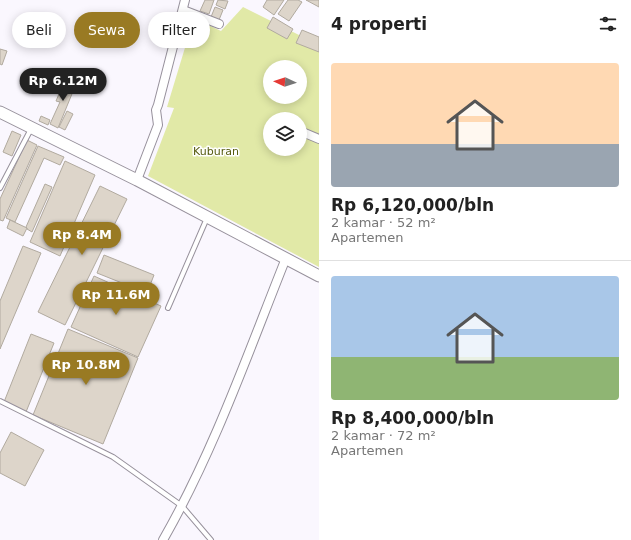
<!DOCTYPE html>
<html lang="id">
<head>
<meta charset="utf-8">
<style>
  body { margin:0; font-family:"DejaVu Sans",sans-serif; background:#f2f2f2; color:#222; height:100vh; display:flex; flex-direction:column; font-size:15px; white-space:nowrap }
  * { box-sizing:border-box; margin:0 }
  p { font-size:13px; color:#767676 }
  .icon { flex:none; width:22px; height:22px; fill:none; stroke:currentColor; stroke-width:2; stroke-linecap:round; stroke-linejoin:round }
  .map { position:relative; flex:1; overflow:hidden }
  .drawer { display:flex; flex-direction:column; background:#fff; width:312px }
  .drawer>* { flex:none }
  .hud { position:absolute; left:12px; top:12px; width:247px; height:36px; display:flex; gap:8px }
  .needle { width:26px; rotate:274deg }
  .controls { position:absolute; left:263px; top:60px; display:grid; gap:8px }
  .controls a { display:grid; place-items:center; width:44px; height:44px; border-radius:50%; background:#fff; box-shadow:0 2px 10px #0003; font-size:20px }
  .price { position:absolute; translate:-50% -34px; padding:0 9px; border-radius:14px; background:#997a23; color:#fff; font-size:13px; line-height:26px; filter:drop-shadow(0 1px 2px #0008) }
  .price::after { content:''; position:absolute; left:50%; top:24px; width:12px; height:9px; margin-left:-6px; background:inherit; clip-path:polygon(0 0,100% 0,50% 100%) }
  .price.active { background:#222; color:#fff }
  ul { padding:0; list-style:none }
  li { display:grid; align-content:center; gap:8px; height:212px; padding:0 12px }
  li+li { border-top:1px solid #e0e0e0 }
  li span { display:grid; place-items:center; height:124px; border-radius:4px; color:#555 }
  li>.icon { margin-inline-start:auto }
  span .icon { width:72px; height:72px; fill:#fffc; stroke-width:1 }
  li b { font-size:17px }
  h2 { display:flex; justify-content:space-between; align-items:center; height:48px; padding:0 12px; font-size:17px }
  .tag { padding:0 14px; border-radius:18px; background:#fff; box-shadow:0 2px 10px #0003; font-size:14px; line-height:36px }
  .tag.active { background:#997a23; color:#fff }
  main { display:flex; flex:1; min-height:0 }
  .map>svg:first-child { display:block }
  .green { fill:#e1e9a7; fill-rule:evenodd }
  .building { fill:#ddd5ca; stroke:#b1aa9f }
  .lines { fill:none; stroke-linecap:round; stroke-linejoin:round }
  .service-casing { stroke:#97919c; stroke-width:6 }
  .minor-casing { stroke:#97919c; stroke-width:10 }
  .secondary-casing { stroke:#97919c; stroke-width:13 }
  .service { stroke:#fff; stroke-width:4 }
  .minor { stroke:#fff; stroke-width:8 }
  .secondary { stroke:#fff; stroke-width:11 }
  .labels { text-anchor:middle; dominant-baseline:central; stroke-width:3; stroke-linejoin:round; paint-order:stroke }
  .park-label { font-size:11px; fill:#565b0e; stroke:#fff }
</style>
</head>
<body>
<main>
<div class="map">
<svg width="319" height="540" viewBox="0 0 319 540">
  <rect width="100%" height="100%" fill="#faf7fe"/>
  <path class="green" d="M243,7l76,38v222l-171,-91 26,-68 -7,-1 27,-89 27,13zM270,67h30v30h-30zM270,119h30v30h-30z"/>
  <g class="building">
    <path d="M205,0h9l-5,14 -9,-3z"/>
    <path d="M218,0l10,1 -3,8 -9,-4z"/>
    <path d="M267,0h17l-10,15 -11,-8z"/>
    <path d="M288,0h10l4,2 -13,19 -11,-7z"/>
    <path d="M306,0h13v7z"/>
    <path d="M215,7l8,3 -4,10 -8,-3z"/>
    <path d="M273,17l20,12 -6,10 -20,-11z"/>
    <path d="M302,30l17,7v15l-23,-9z"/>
    <path d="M0,49l7,2 -5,14 -2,-1z"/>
    <path d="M65,80l11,4 -18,44 -8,-4 10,-22 -4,-1z"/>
    <path d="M67,111l6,3 -8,16 -6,-3z"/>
    <path d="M41,116l9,4 -2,5 -9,-4z"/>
    <path d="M12,131l9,4 -9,21 -9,-4z"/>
    <path d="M27,140l10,5 -34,76 -3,-1v-21z"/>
    <path d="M38,146l26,11 -4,8 -16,-7 -29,64 -9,-4z"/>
    <path d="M65,161l30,14 -35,81 -30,-14z"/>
    <path d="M45,184l7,3 -20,45 -5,-3v-1l-1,-1z"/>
    <path d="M100,186l27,13 -62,126 -27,-13z"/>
    <path d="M10,220l17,8 -4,8 -16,-8z"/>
    <path d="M23,246l18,7 -41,96v-48z"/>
    <path d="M104,255l50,20 -7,18 -50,-20z"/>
    <path d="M94,276l67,30 -23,51 -67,-30z"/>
    <path d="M68,329l70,29 -35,86 -70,-29z"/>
    <path d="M31,334l23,9 -28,69 -22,-10z"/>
    <path d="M11,432l33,18 -19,36 -25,-13v-20z"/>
  </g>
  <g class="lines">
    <g class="service-casing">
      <g id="service">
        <path d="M0,188l31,-59"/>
        <path d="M168,308l39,-90"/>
        <path d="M0,401l113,56 69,49 29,34"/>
      </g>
    </g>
    <g class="minor-casing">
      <g id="minor">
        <path d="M183,10l36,14"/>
        <path d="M300,131l19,8"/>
        <path d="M137,180l21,-55 -2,-15 2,-5 27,-105"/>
        <path d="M163,540c51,-89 85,-187 123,-282"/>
      </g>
    </g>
    <g class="secondary-casing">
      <path id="secondary" d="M0,112l137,68 182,96"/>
    </g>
    <use href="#service" class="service"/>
    <use href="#minor" class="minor"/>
    <use href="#secondary" class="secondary"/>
  </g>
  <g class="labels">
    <g class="park-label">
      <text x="216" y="151">Kuburan</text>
    </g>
  </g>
</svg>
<div class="controls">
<a><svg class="needle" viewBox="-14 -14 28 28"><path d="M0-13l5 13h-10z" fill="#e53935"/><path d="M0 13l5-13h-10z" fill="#767676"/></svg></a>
<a><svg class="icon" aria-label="layers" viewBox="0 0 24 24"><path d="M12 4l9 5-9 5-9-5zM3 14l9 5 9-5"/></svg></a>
</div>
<b class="price active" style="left:63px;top:102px">Rp 6.12M</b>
<b class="price" style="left:82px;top:256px">Rp 8.4M</b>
<b class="price" style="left:116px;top:316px">Rp 11.6M</b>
<b class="price" style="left:86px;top:386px">Rp 10.8M</b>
<div class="hud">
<a class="tag">Beli</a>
<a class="tag active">Sewa</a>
<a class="tag">Filter</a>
</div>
</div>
<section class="drawer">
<h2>4 properti<svg class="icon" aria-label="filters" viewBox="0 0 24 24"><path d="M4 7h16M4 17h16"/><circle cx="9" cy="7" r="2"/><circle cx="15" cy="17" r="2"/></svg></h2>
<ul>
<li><span style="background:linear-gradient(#ffd9b3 65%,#9aa5b1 0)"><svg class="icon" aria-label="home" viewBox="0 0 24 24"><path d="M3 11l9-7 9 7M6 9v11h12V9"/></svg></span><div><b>Rp 6,120,000/bln</b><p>2 kamar · 52 m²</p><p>Apartemen</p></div></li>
<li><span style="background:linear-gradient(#a9c7e8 65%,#8fb573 0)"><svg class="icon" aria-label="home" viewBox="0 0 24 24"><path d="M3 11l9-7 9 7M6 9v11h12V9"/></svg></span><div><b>Rp 8,400,000/bln</b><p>2 kamar · 72 m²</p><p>Apartemen</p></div></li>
</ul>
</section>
</main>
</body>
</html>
